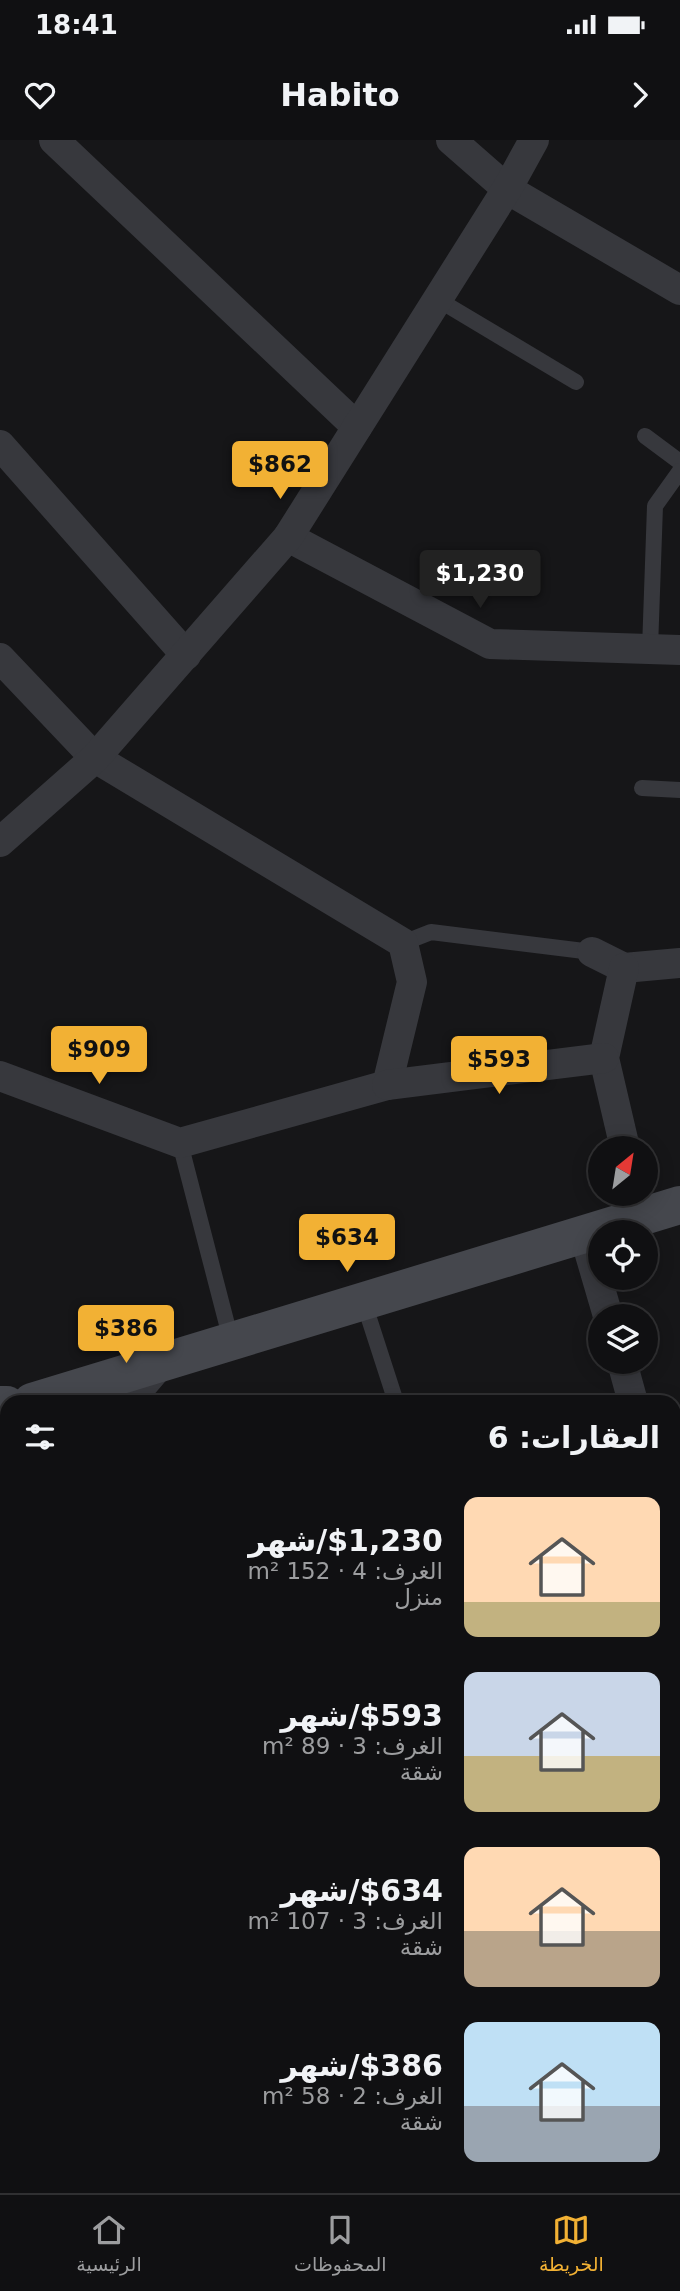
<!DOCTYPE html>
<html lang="ar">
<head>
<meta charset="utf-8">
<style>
  body { margin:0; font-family:"DejaVu Sans",Vazirmatn,sans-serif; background:#19191b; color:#f1f3f6; direction:rtl; height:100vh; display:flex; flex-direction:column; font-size:26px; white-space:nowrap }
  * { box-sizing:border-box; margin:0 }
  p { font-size:23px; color:#9c9d9f }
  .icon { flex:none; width:38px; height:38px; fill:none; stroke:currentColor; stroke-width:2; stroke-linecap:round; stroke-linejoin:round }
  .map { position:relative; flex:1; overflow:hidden; direction:ltr }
  .sheet { position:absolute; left:0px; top:1255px; width:681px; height:800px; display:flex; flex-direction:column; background:#101012; border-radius:21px 21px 0 0; box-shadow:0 4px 18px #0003,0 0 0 2px #303032; direction:rtl }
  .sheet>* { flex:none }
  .needle { width:46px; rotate:30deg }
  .fabs { position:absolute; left:588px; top:996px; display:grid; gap:14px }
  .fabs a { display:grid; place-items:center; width:70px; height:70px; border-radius:50%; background:#101012; box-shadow:0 4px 18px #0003,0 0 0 2px #303032; font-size:35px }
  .price { position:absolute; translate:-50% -60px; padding:0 16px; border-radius:7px; background:#f2b134; color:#111; font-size:23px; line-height:46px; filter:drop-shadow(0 2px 4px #0008) }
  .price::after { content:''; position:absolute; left:50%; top:42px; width:21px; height:16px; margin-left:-10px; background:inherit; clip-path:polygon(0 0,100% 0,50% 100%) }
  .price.on { background:#222; color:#fff }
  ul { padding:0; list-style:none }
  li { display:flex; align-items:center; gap:21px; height:175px; padding:0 21px }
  li span { display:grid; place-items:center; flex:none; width:196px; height:140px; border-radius:14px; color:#555 }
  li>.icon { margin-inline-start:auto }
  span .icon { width:84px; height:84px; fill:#fffc; stroke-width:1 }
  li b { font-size:30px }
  h2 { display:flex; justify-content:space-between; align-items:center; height:84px; padding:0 21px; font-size:30px }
  .status { display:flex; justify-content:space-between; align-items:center; height:49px; padding:0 35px; background:#101012; direction:ltr }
  .status svg { height:19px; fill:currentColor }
  header { display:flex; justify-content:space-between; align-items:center; height:91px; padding:0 21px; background:#101012; font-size:32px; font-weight:700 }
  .dock { display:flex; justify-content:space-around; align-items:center; height:98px; border-top:2px solid #303032; background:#101012; font-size:19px; color:#9c9d9f }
  .dock a { display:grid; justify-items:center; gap:4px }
  .dock .on { color:#f2b134 }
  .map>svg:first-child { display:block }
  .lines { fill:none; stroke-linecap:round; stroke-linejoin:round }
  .lane { stroke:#37383d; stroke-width:16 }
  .street { stroke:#37383d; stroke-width:30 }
  .secondary { stroke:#45474d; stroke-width:38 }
</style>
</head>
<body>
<div class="status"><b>18:41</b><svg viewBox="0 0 49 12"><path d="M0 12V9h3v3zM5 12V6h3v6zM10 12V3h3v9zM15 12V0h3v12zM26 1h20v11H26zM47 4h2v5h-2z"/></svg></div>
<header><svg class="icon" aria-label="forward" viewBox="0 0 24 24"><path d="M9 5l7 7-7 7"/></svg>Habito<svg class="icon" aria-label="heart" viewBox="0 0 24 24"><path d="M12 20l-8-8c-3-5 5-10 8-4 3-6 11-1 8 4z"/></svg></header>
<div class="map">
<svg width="680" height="2053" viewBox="0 0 680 2053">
  <rect width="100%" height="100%" fill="#161618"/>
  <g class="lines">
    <g class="lane">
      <path d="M437,159l139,83"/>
      <path d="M645,296l35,26"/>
      <path d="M650,509l5,-143 25,-35"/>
      <path d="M642,648l38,2"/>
      <path d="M403,803l28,-11 161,20"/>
      <path d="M180,1003l51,197"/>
      <path d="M363,1160l33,102"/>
    </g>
    <g class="street">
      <path d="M54,0l303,287"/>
      <path d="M451,0l56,49 173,101"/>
      <path d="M0,305l186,210"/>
      <path d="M288,397l202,107 190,6"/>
      <path d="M0,518l95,100 308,185 9,39 -25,103 -207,58 -180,-67"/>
      <path d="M0,702l95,-84 193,-221 219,-348 27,-49"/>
      <path d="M592,812l32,16 56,-5"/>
      <path d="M624,828l-20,90 21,90"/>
      <path d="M387,945l217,-27"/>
      <path d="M584,1094l24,82"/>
      <path d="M622,1222l11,40"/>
      <path d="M128,1262l35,-41"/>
      <path d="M674,1398l6,21"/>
      <path d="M0,1425l7,-9"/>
      <path d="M674,1518l6,-2"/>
      <path d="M0,1649l7,4"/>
      <path d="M674,2010l6,4"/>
      <path d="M183,2053l2,-5"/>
      <path d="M513,2053l3,-5"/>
    </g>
    <g class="secondary">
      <path d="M32,1262l648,-197"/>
      <path d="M0,1265h7"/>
    </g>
  </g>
</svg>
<div class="fabs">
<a><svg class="needle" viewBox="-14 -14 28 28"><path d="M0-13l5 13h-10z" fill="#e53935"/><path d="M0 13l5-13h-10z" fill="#9c9d9f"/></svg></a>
<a><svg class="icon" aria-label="locate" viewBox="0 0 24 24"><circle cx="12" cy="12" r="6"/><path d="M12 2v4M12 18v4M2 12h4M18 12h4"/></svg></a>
<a><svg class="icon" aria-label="layers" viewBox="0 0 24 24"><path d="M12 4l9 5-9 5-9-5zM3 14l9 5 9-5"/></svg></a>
</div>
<b class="price" style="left:280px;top:361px">$862</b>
<b class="price on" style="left:480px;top:470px">$1,230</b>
<b class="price" style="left:99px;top:946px">$909</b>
<b class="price" style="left:499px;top:956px">$593</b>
<b class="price" style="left:347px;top:1134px">$634</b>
<b class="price" style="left:126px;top:1225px">$386</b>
<section class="sheet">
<h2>العقارات: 6<svg class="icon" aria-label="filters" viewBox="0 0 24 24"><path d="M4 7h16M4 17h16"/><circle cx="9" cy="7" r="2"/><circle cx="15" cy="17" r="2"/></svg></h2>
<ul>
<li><span style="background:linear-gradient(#ffd9b3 75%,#c2b280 0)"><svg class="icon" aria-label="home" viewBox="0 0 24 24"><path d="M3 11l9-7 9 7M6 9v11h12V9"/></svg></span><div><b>$1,230/شهر</b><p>الغرف: 4 · 152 m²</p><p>منزل</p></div></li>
<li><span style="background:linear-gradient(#c9d6e8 60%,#c2b280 0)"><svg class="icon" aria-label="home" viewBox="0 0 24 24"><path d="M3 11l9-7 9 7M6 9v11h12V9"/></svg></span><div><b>$593/شهر</b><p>الغرف: 3 · 89 m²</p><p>شقة</p></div></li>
<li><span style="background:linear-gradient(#ffd9b3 60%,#b9a48a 0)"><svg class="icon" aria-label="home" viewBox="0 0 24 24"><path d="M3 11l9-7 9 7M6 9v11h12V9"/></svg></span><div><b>$634/شهر</b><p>الغرف: 3 · 107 m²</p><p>شقة</p></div></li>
<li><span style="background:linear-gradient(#bfe0f5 60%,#9aa5b1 0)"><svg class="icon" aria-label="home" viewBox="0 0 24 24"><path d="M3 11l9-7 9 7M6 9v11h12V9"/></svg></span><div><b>$386/شهر</b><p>الغرف: 2 · 58 m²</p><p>شقة</p></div></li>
</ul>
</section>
</div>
<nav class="dock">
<a class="on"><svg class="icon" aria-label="map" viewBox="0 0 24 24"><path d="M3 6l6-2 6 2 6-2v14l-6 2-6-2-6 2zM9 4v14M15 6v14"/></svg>الخريطة</a>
<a><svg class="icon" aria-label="saved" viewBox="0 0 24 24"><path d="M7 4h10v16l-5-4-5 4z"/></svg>المحفوظات</a>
<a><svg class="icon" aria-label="home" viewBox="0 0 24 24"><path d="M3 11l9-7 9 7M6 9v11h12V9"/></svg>الرئيسية</a>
</nav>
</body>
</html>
